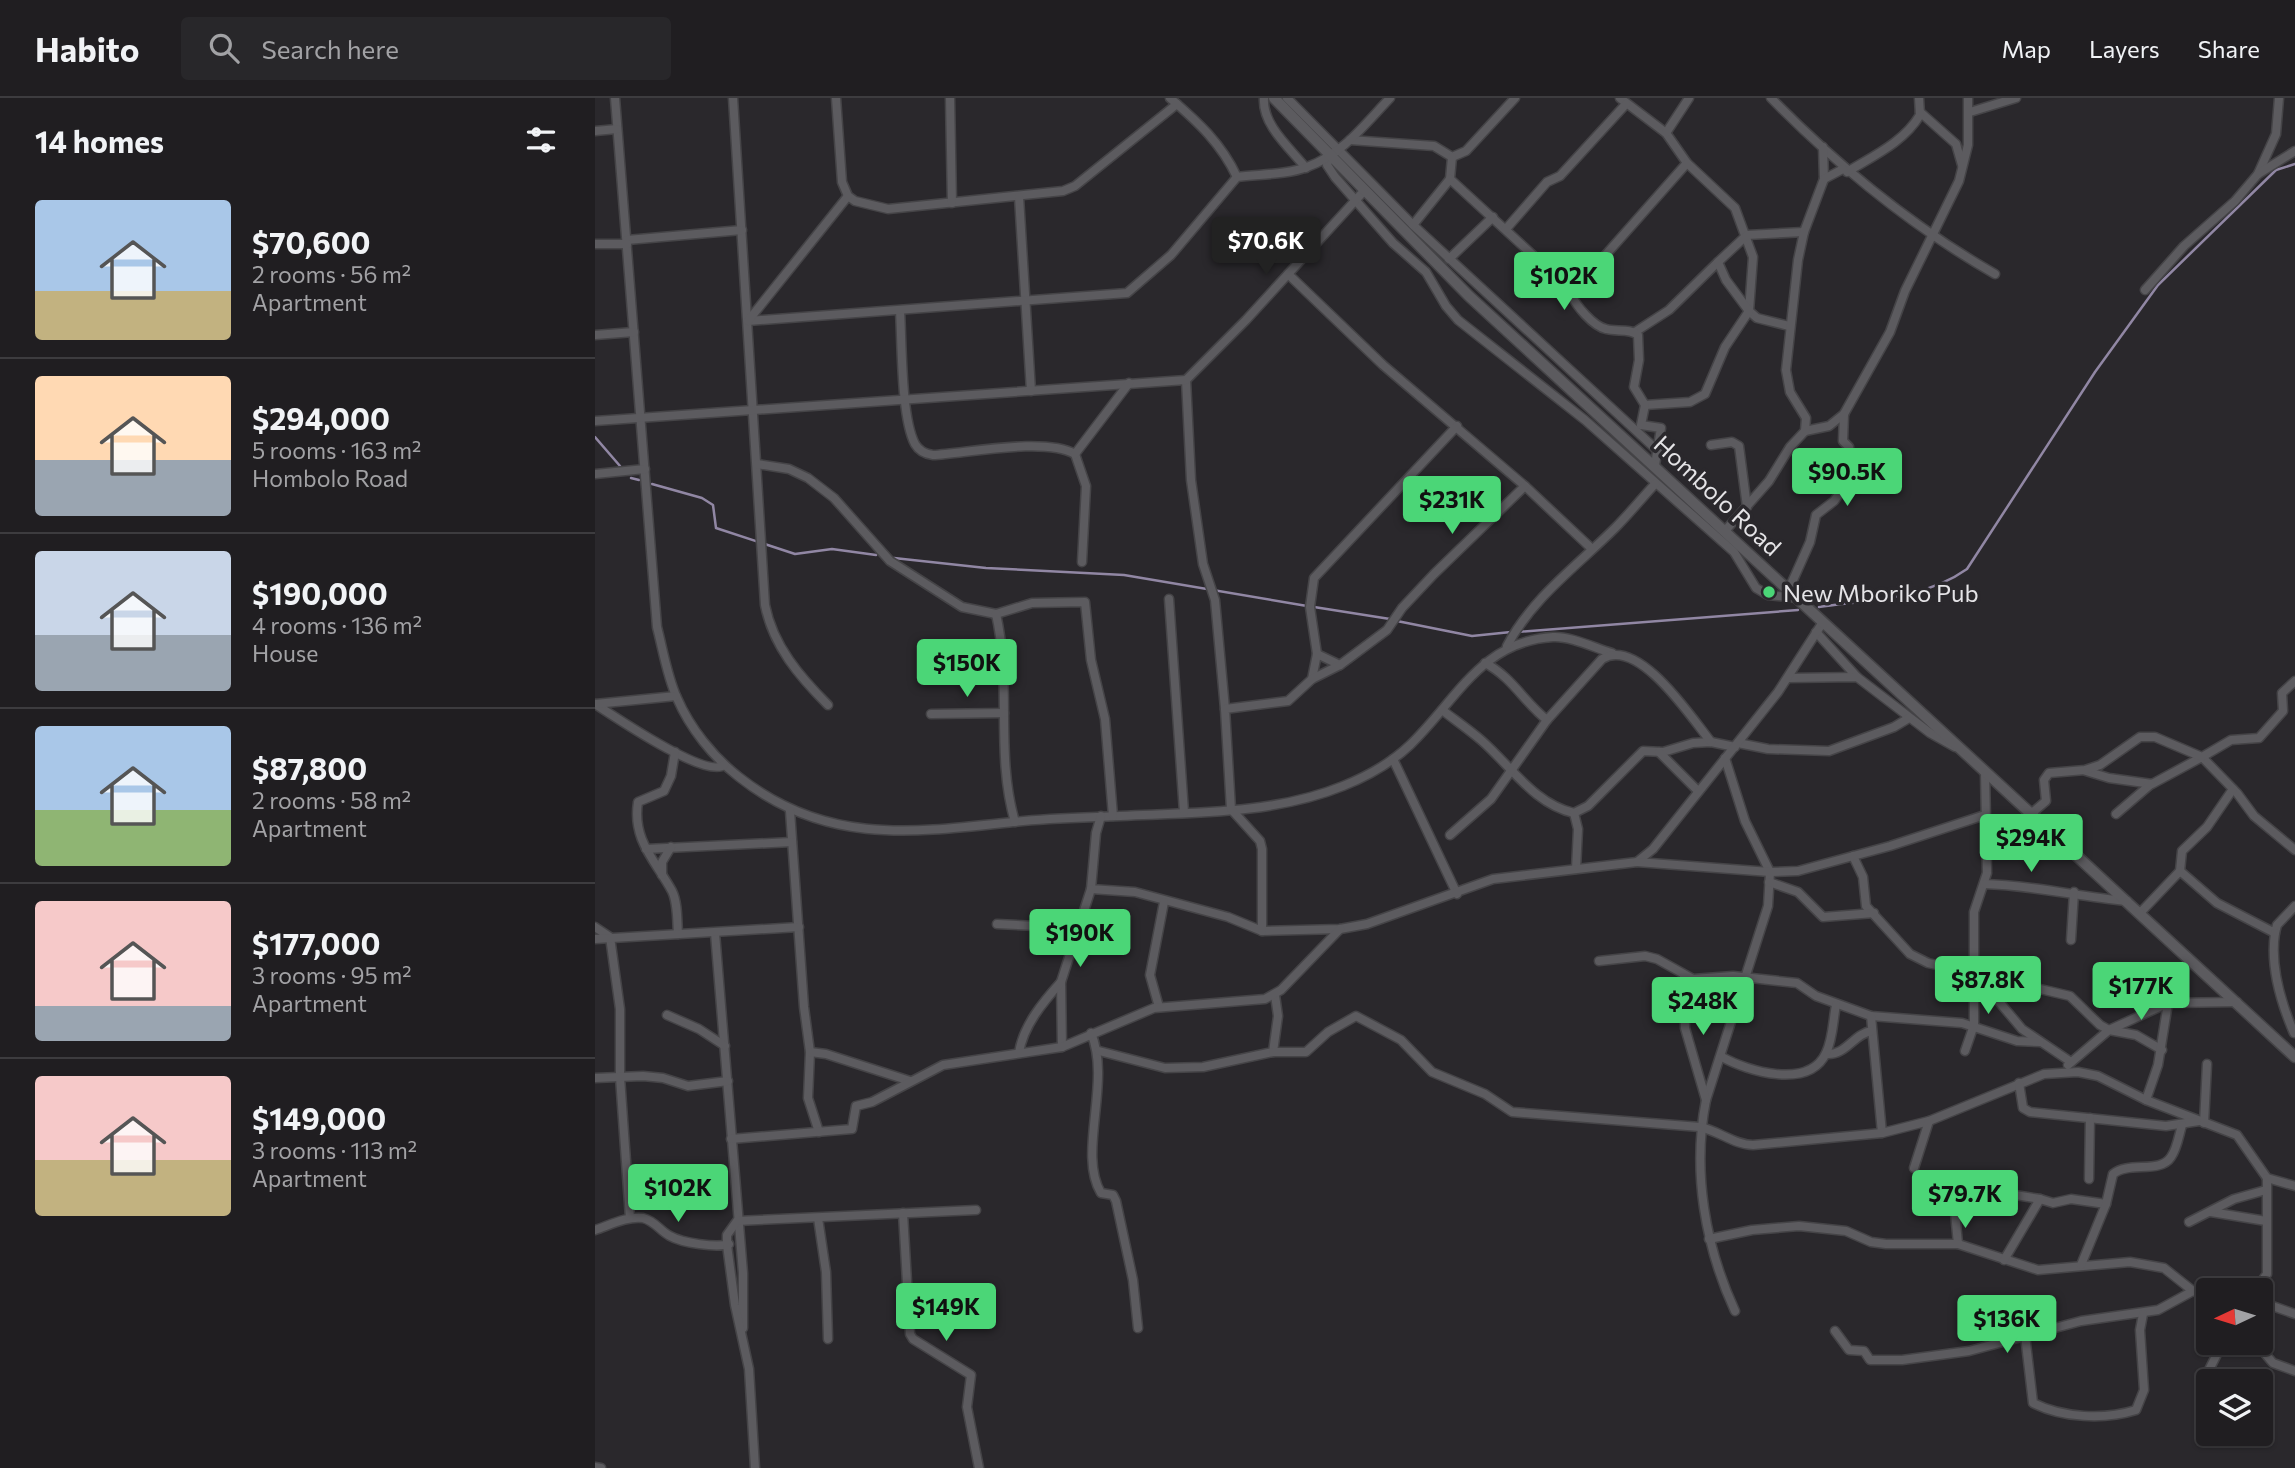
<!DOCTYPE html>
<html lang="en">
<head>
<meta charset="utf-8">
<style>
  body { margin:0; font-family:Commissioner,sans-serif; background:#28272a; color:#f1f3f6; height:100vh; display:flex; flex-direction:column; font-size:26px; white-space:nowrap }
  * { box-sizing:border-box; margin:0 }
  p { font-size:23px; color:#a2a2a5 }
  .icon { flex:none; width:38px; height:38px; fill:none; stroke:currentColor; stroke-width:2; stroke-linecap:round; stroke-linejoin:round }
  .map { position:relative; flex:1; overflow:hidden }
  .side { display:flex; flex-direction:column; background:#201e21; width:595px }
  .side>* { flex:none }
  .needle { width:46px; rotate:266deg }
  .fabs { position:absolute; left:1601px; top:1180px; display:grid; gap:14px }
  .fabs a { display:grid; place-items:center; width:77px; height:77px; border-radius:7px; background:#201e21; box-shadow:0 2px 5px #0004,0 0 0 2px #3d3c3f; font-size:35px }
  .price { position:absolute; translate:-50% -60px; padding:0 16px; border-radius:7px; background:#4bd677; color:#111; font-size:23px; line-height:46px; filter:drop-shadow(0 2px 4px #0008) }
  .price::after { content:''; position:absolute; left:50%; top:42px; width:21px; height:16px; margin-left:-10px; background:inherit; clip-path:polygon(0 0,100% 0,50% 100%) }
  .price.current { background:#222; color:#fff }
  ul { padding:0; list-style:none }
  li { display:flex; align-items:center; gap:21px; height:175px; padding:0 35px }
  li+li { border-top:2px solid #3d3c3f }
  li span { display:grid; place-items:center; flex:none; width:196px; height:140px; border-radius:7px; color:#555 }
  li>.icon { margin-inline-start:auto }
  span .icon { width:84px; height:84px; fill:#fffc; stroke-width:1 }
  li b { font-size:30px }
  h2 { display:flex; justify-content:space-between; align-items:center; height:84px; padding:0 35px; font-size:30px }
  header { display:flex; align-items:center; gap:42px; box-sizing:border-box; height:98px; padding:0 35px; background:#201e21; border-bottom:2px solid #3d3c3f }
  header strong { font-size:33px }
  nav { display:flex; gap:38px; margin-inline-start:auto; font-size:24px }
  .search { width:490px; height:63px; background:#28272a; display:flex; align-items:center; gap:18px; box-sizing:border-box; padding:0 24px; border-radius:7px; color:#a2a2a5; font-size:26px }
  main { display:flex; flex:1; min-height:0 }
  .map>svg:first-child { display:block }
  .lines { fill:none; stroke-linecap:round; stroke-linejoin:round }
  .stream { stroke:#9187a4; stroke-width:2.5 }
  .minor-casing { stroke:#454447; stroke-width:11 }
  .tertiary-casing { stroke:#454447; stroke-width:13 }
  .minor { stroke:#5c5b5f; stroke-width:8 }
  .tertiary { stroke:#5c5b5f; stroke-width:10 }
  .poi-dot { fill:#4bd677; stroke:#2a282c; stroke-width:2.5 }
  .labels { text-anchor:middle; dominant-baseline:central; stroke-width:7; stroke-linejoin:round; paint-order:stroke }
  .street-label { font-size:24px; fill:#e5e4e7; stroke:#2a282c }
  .poi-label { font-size:24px; fill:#e5e4e7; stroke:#2a282c; text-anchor:start }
</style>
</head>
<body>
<header>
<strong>Habito</strong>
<div class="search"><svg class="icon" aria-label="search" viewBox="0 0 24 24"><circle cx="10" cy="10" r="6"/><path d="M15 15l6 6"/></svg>Search here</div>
<nav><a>Map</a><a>Layers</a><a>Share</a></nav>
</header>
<main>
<section class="side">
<h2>14 homes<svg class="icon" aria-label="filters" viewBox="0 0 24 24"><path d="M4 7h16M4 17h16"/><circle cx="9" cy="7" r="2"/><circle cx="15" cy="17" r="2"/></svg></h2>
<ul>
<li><span style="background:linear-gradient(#a9c7e8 65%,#c2b280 0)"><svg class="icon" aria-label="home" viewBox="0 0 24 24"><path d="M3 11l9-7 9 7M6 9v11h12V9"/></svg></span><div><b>$70,600</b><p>2 rooms · 56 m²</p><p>Apartment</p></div></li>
<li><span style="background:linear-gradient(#ffd9b3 60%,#9aa5b1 0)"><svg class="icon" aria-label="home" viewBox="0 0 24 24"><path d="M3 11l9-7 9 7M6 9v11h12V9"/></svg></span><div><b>$294,000</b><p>5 rooms · 163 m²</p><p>Hombolo Road</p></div></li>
<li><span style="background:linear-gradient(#c9d6e8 60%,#9aa5b1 0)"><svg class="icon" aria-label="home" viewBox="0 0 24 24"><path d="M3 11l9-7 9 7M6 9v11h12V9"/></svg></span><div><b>$190,000</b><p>4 rooms · 136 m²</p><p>House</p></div></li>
<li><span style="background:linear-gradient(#a9c7e8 60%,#8fb573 0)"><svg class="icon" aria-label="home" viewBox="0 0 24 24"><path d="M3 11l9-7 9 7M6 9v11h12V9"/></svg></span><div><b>$87,800</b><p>2 rooms · 58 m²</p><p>Apartment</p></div></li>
<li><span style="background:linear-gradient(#f6c9c9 75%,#9aa5b1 0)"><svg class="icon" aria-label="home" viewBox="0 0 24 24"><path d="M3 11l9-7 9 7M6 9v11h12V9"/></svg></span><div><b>$177,000</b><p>3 rooms · 95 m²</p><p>Apartment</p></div></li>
<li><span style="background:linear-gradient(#f6c9c9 60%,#c2b280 0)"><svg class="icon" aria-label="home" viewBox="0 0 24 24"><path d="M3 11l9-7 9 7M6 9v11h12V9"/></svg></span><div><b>$149,000</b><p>3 rooms · 113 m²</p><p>Apartment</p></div></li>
</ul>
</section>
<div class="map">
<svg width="1700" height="1370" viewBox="0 0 1700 1370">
  <rect width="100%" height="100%" fill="#2a282c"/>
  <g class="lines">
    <g class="stream">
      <path d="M0,339l25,29"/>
      <path d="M36,380l8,2"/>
      <path d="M57,386l50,14 11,7 3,23 79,26 37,-5 44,6"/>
      <path d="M299,460l92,10 138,7 183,31"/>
      <path d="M719,509l76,12"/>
      <path d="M1224,509c50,-7 106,-8 148,-38l128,-197 63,-87 118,-115 19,-6"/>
      <path d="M802,523l75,15 39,-4"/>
      <path d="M922,534l281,-22"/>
    </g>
    <g class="minor-casing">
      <g id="minor">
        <path d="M20,0l42,529c6,23 10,49 20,71 13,30 36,59 62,79 86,68 173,56 274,45 28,-3 57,-4 85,-5 80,-5 169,0 245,-31 25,-10 47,-22 67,-41 46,-44 71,-104 143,-108 17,-1 42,11 59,16"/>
        <path d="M138,0l32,507c8,41 35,72 63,100"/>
        <path d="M241,0l6,84 6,14 7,5 33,8 175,-18 12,-5 102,-82"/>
        <path d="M355,0l2,105"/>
        <path d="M575,0c28,24 51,45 67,79"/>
        <path d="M669,0c-2,27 26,50 42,70"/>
        <path d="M692,0l126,127 245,226"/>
        <path d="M1025,0l46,35 21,30 48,45 18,49 -4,54 8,7 32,8"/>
        <path d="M1176,0c68,69 140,128 224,176"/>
        <path d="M1325,14l36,32 6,21"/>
        <path d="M1375,14l46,-14"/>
        <path d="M0,33l22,-2"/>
        <path d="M1071,35l23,-35"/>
        <path d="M755,42l84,6 18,11 14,-6 49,-53"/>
        <path d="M1228,49l1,32"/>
        <path d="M734,59l-2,8 8,12 58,66 33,29 20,34 12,14 127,100 149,132 22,36 12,7 29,3"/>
        <path d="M857,59l-2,22 122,112"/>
        <path d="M1252,74c26,-16 57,-30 73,-57l-1,-17"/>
        <path d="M1663,76l18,-40 3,-36"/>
        <path d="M424,99l12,194"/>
        <path d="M818,127l37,-46"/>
        <path d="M911,131l41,-47 13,-6 66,-72"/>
        <path d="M32,142l115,-10"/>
        <path d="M0,146h32"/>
        <path d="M854,161l44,-42"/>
        <path d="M693,176l95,91 142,121 66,62"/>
        <path d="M1550,192l39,-44 51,-45 23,-27 37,-23"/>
        <path d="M305,213c2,32 1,107 15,133 4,7 10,10 18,11 35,-2 112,-18 142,-1l11,32 -4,76"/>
        <path d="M153,223l379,-28 44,-38 66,-78c22,-3 49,-2 70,-10 35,-12 58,-43 83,-69"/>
        <path d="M153,223l100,-125"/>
        <path d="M1040,234l34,-22 49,-48"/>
        <path d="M0,237l39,-3"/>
        <path d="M591,282l5,100 12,84 12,36 10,109"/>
        <path d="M1050,307l45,-3 15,-8 20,-47 24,-36 -23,-31 -8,-18 29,-27 57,-3"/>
        <path d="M0,323l591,-41 60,-60 118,-129"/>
        <path d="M1210,333l24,-5 15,-12 46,-82 15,-41 54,-110 9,-36v-47"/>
        <path d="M1116,347l21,-3 7,4 8,61"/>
        <path d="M480,356l54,-71"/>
        <path d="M162,366l32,5 19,9 26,20 56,63 72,46 34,7 36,-11 53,-1 6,58 14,59 8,97"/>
        <path d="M1060,367l6,-37 -20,-3 4,-20 -11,-18 5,-27 -1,-25c-8,-7 -22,-3 -32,-6 -13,-3 -30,-23 -35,-35l116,-131"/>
        <path d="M0,376l50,-5"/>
        <path d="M1130,433l44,-50 21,-34 15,-16 1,-13 -16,-26 -4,-22 12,-110 6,-28 20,-53 19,-10"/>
        <path d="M1194,491l21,-47 6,-27 18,-14 20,-27 -8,-19 3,-8 -6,-6 1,-27"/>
        <path d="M574,501l15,213"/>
        <path d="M401,516c16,70 -1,140 19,208"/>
        <path d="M1221,534l41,45"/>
        <path d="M912,548c25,-48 70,-80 108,-118 14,-14 26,-29 40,-44"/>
        <path d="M722,556l23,11"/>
        <path d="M1193,580l69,-1 73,56 25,14"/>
        <path d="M717,581l5,-25 -7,-47 4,-29 143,-152"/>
        <path d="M0,606c20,13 111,75 129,61"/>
        <path d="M0,606l81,-8"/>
        <path d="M847,612c13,10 26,19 39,30 30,26 53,64 93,73l14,-7 55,-55 20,1 30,-9 18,-1 24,5"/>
        <path d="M336,616l73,-1"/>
        <path d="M952,622l55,-61c36,-23 89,58 109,83"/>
        <path d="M1143,645l30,6 61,2 65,-24 15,-9"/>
        <path d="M80,654l-4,24 -7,15 -26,11c-6,38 17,58 34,89 6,12 5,30 6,43"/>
        <path d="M1064,654l38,38"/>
        <path d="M1130,660l20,63 25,51 -2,34 -62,194c-14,71 -1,146 29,211"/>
        <path d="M798,661l64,135"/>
        <path d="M1491,673l23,7 43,6 50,-27 35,36 17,23 41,34"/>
        <path d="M1390,674l2,101 -13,39v60l48,57 49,33"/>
        <path d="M195,713l14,196 6,45 -2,46 11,34"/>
        <path d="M979,715l4,16 -2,40"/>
        <path d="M1437,715l14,-12 -2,-21 5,-7 36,-3 15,-5 40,-28h15l47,20 29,-17 28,-2 24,-27 -1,-18 13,-12"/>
        <path d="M1521,716l35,-30"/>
        <path d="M506,718l-5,17 -5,56 44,3 93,25 34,14 78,-2 27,-5 126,-45 144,-17 16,-13 125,-157 45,-70"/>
        <path d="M855,737l41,-36 56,-79c-23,-18 -35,-43 -62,-57"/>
        <path d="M51,751l146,-7"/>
        <path d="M1258,758l10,21 3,29 44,48 18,9 142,33 30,29 9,5 27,5 26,15"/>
        <path d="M1042,764l133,10 28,-1 92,-25 95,-31"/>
        <path d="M1585,773l2,-20 25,-24 26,-38"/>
        <path d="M67,777v-13l9,-15"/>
        <path d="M1174,784l29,10 25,25 51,-4"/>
        <path d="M1389,786c49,1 95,13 143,17"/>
        <path d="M1545,815l40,-42 37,32 58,30 2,-8 18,-19"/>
        <path d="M402,826l81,4"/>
        <path d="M0,829l15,10 10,72v68l10,141"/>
        <path d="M667,833v-82l-2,-8 -29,-32 -6,-100 63,-8 24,-22 28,-14 47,-35 15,-22 32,-34 91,-88"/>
        <path d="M120,835l28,340v55"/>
        <path d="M1680,835c-5,33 6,70 19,100"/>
        <path d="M0,841l204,-12"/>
        <path d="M1476,842l3,-48"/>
        <path d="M1004,863l46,-5 12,3 36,20 40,-3 64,7 19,13 55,20 91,7 55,18 23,1"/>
        <path d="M1089,879l1,51 21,72"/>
        <path d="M564,909l-9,-32 14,-73"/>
        <path d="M72,917l32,14 26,17"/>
        <path d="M1276,918l11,117"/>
        <path d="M496,935c21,49 -14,120 10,160l12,2 3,6 17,79 5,48"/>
        <path d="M467,949l-1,-65 30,-93"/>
        <path d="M504,953l66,17 38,-1 70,-15 5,-36 -3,-21"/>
        <path d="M1370,953l9,-26v-53"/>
        <path d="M215,954l16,2 84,27"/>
        <path d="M678,954h33l22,-20 28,-16 45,24 31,32 53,22 27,18 188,15c19,4 35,18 53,18l129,-12 47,-12 115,-47 34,-2 20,4 48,24 91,35 30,43 28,8"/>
        <path d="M424,955c4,-27 24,-51 42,-71"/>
        <path d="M1231,956c20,2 28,-21 46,-23"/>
        <path d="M1127,959c25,14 87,33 104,-4 7,-14 7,-33 10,-48"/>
        <path d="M1473,967l41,-35 59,-27 69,-1"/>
        <path d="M0,980l48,-2 20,2 25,8 40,-5"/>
        <path d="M1424,985l4,25 7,4 136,14 33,-5"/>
        <path d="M1551,1002l12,-35 10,-62"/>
        <path d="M1609,1025l3,-59"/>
        <path d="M136,1041l121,-10 4,-23 16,-4 71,-37 119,-18 92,-39 111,-9 16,-9 59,-61"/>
        <path d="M1319,1070l15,-47"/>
        <path d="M1494,1081l1,-61"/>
        <path d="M1383,1091l62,10"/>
        <path d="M1358,1093l5,53"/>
        <path d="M1616,1114l55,9"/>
        <path d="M308,1115l7,121 3,5 58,36 -4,32 12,61"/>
        <path d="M223,1120l8,54 2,67"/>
        <path d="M1594,1124l45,-23 32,-9"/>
        <path d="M0,1132c15,-5 32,-14 48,-12 12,3 17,13 27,18 12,7 47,12 59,8"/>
        <path d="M1114,1141l43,-9 47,-4 47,5 25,11 15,2h72l80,26 92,-8 34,6 29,23 16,6"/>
        <path d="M1409,1162l36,-61 13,4 18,-4 35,5"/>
        <path d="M1486,1167l25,-61 7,-30c16,-13 47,0 58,-17 6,-8 8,-22 11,-32"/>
        <path d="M1660,1192l12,-16v-96"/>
        <path d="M1666,1204l34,12"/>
        <path d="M1240,1233l14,19 15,1 6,9h32l67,-9 112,-30 77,-11 35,-19"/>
        <path d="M1430,1237l8,68c30,15 71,17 103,7l8,-20 -4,-60 3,-16"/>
        <path d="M1660,1244l18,21 22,8"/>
        <path d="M1607,1286l21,-42"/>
        <path d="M0,1369l6,1"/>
        <path d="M160,1370l-6,-99 -14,-64 -8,-60v-10l10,-14 239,-11"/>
      </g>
    </g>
    <g class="tertiary-casing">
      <path id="tertiary" d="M679,0l195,198 826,761"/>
    </g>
    <use href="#minor" class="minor"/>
    <use href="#tertiary" class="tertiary"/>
  </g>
  <circle class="poi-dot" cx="1174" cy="494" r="7"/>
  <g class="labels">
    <g class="street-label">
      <text transform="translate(1123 397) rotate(43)">Hombolo Road</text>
    </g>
    <g class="poi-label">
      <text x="1188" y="494">New Mboriko Pub</text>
    </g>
  </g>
</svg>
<div class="fabs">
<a><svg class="needle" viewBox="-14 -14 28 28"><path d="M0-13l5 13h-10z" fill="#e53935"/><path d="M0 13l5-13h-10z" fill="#a2a2a5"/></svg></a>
<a><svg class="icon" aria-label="layers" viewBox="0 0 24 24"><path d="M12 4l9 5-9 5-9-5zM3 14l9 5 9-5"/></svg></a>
</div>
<b class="price current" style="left:671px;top:179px">$70.6K</b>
<b class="price" style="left:969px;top:214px">$102K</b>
<b class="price" style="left:1252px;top:410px">$90.5K</b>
<b class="price" style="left:857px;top:438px">$231K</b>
<b class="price" style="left:372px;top:601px">$150K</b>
<b class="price" style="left:1436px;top:776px">$294K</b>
<b class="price" style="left:485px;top:871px">$190K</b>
<b class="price" style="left:1393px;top:918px">$87.8K</b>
<b class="price" style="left:1546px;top:924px">$177K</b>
<b class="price" style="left:1108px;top:939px">$248K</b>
<b class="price" style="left:83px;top:1126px">$102K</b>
<b class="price" style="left:1370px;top:1132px">$79.7K</b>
<b class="price" style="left:351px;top:1245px">$149K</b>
<b class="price" style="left:1412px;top:1257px">$136K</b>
</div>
</main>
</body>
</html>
